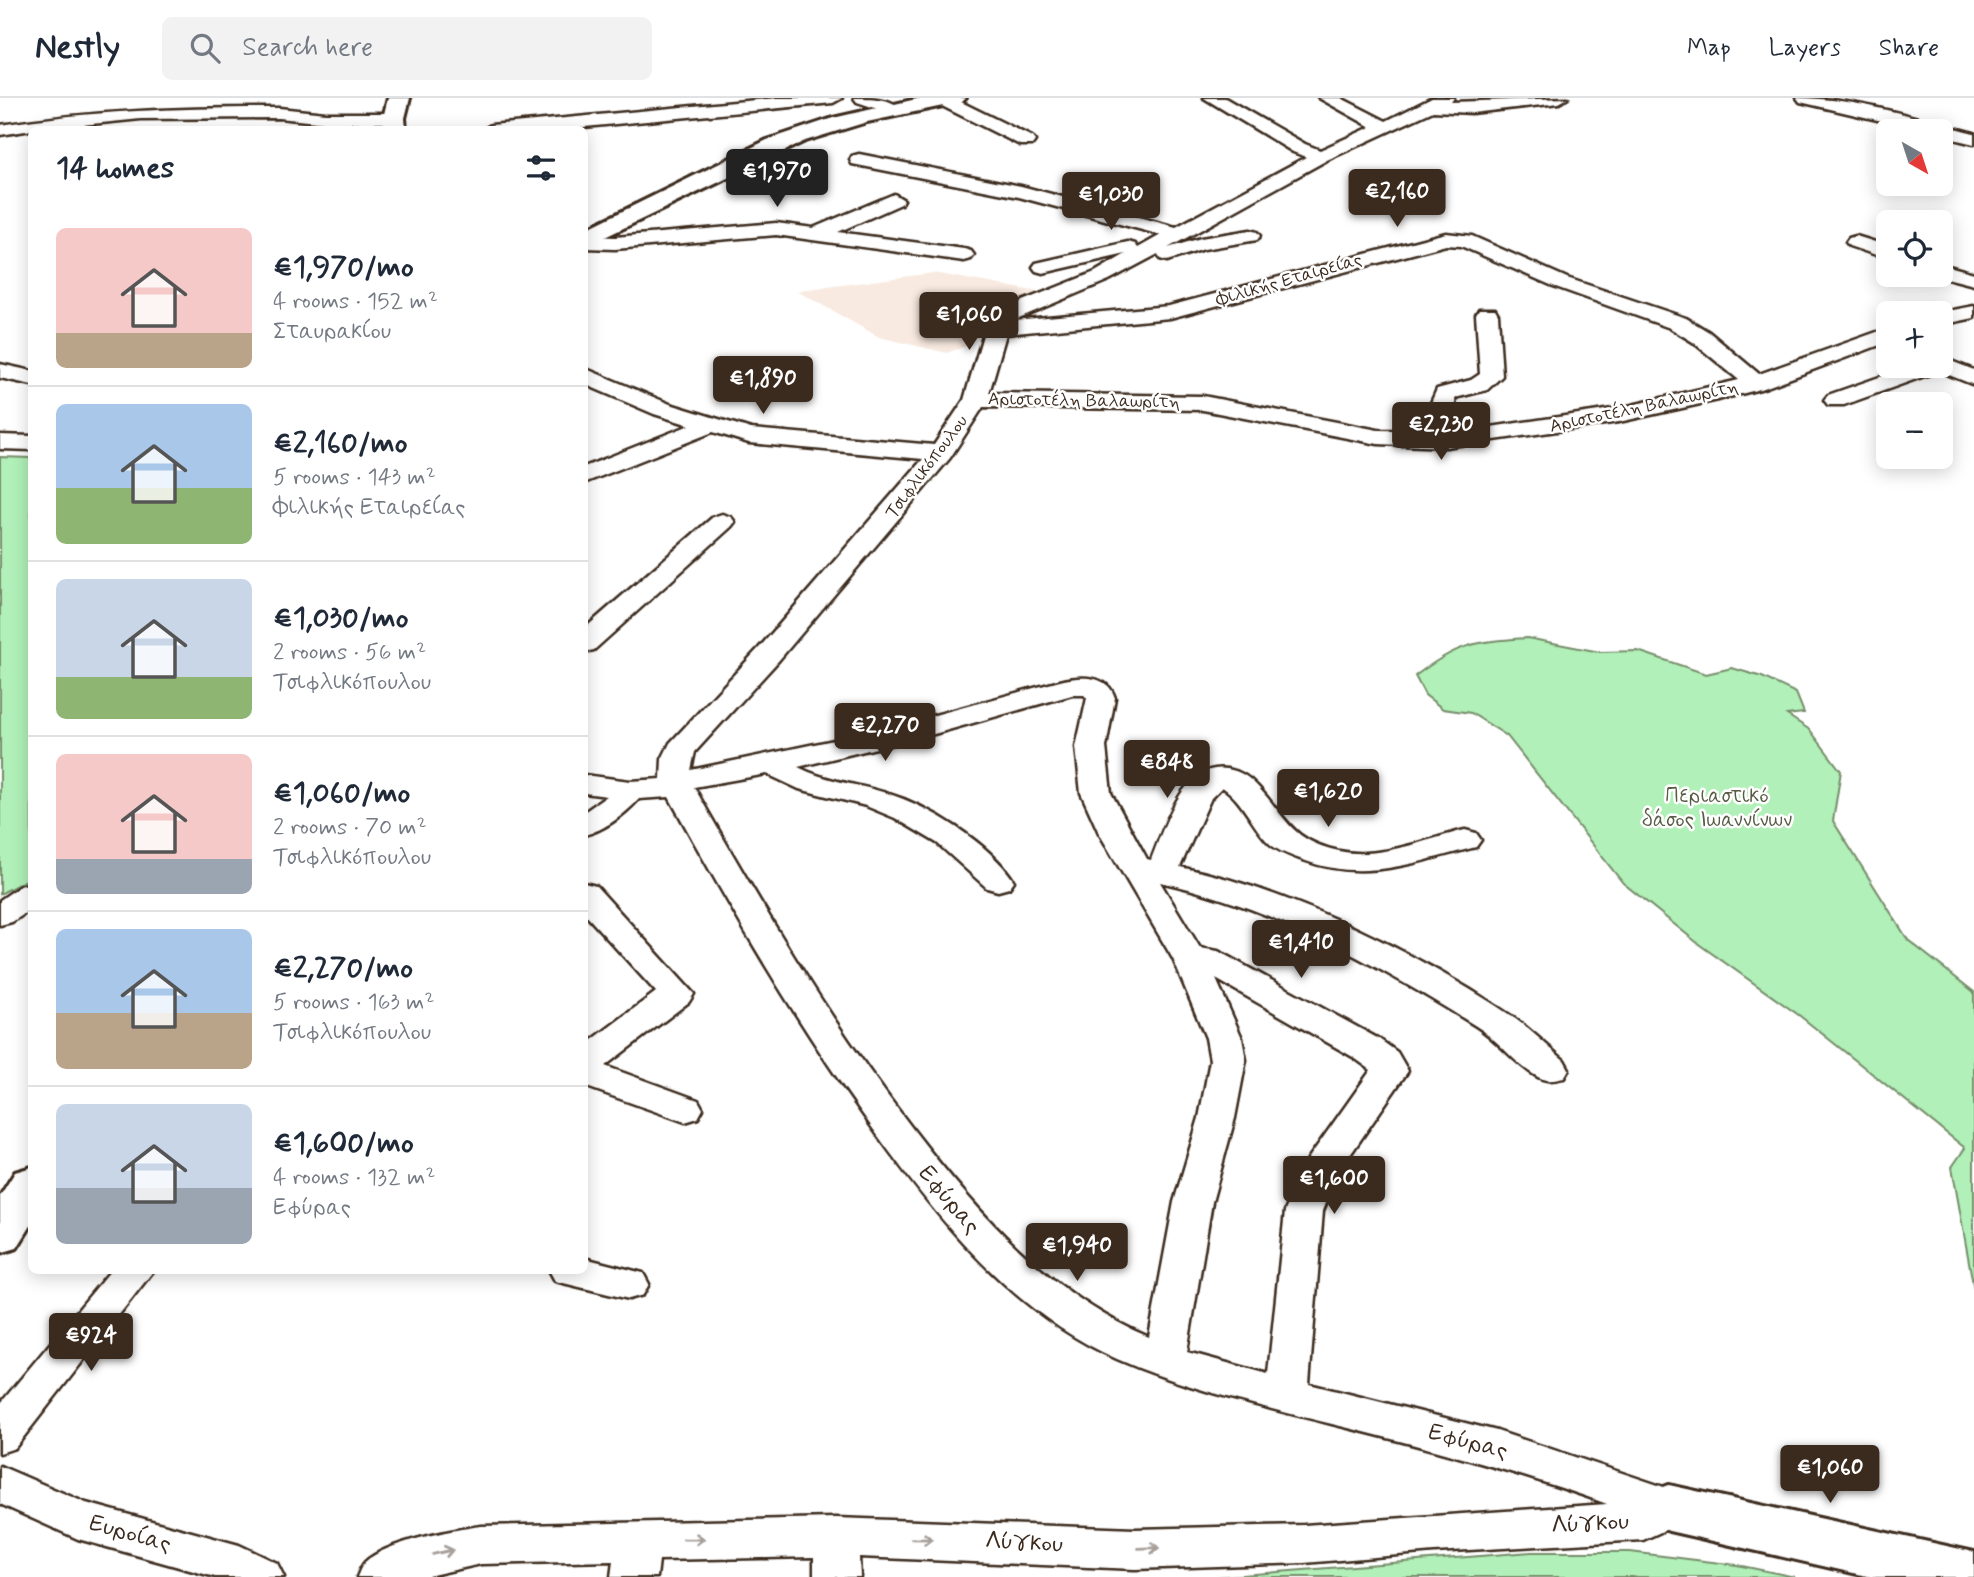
<!DOCTYPE html>
<html lang="en">
<head>
<meta charset="utf-8">
<style>
  body { margin:0; font-family:Mynerve,sans-serif; background:#f2f2f3; color:#1f2937; height:100vh; display:flex; flex-direction:column; font-size:26px; white-space:nowrap }
  * { box-sizing:border-box; margin:0 }
  p { font-size:23px; color:#747a83 }
  .icon { flex:none; width:38px; height:38px; fill:none; stroke:currentColor; stroke-width:2; stroke-linecap:round; stroke-linejoin:round }
  .map { position:relative; flex:1; overflow:hidden }
  .sheet { position:absolute; left:28px; top:28px; width:560px; height:1148px; display:flex; flex-direction:column; background:#fff; border-radius:10px; box-shadow:0 4px 18px #0003 }
  .sheet>* { flex:none }
  .needle { width:46px; rotate:141deg }
  .tools { position:absolute; left:1876px; top:21px; display:grid; gap:14px }
  .tools a { display:grid; place-items:center; width:77px; height:77px; border-radius:10px; background:#fff; box-shadow:0 4px 18px #0003; font-size:35px }
  .price { position:absolute; translate:-50% -60px; padding:0 16px; border-radius:7px; background:#3b2a1e; color:#fff; font-size:23px; line-height:46px; filter:drop-shadow(0 2px 4px #0008) }
  .price::after { content:''; position:absolute; left:50%; top:42px; width:21px; height:16px; margin-left:-10px; background:inherit; clip-path:polygon(0 0,100% 0,50% 100%) }
  .price.active { background:#222; color:#fff }
  ul { padding:0; list-style:none }
  li { display:flex; align-items:center; gap:21px; height:175px; padding:0 28px }
  li+li { border-top:2px solid #e0e1e3 }
  li span { display:grid; place-items:center; flex:none; width:196px; height:140px; border-radius:10px; color:#555 }
  li>.icon { margin-inline-start:auto }
  span .icon { width:84px; height:84px; fill:#fffc; stroke-width:1 }
  li b { font-size:30px }
  h2 { display:flex; justify-content:space-between; align-items:center; height:84px; padding:0 28px; font-size:30px }
  header { display:flex; align-items:center; gap:42px; box-sizing:border-box; height:98px; padding:0 35px; background:#fff; border-bottom:2px solid #e0e1e3 }
  header strong { font-size:33px }
  nav { display:flex; gap:38px; margin-inline-start:auto; font-size:24px }
  .search { width:490px; height:63px; background:#f2f2f3; display:flex; align-items:center; gap:18px; box-sizing:border-box; padding:0 24px; border-radius:10px; color:#747a83; font-size:26px }
  .map>svg:first-child { display:block }
  .built { fill:#f8eae0 }
  .green { fill:#b1f0b8; stroke:#768d6b; stroke-width:2 }
  .lines { fill:none; stroke-linecap:round; stroke-linejoin:round }
  .minor-casing { stroke:#3b2a1e; stroke-width:5 }
  .tertiary-casing { stroke:#3b2a1e; stroke-width:6 }
  .minor { fill:#fff; fill-rule:evenodd }
  .tertiary { fill:#fff; fill-rule:evenodd }
  .oneway { stroke:#a79f9a }
  .labels { text-anchor:middle; dominant-baseline:central; stroke-width:5; stroke-linejoin:round; paint-order:stroke }
  .far-street-label { font-size:18px; fill:#3b2a1e; stroke:#fff }
  .park-label { font-size:21px; fill:#585c44; stroke:#fff }
  .near-street-label { font-size:24px; fill:#3b2a1e; stroke:#fff }
</style>
</head>
<body>
<header>
<strong>Nestly</strong>
<div class="search"><svg class="icon" aria-label="search" viewBox="0 0 24 24"><circle cx="10" cy="10" r="6"/><path d="M15 15l6 6"/></svg>Search here</div>
<nav><a>Map</a><a>Layers</a><a>Share</a></nav>
</header>
<div class="map">
<svg width="1974" height="1479" viewBox="0 0 1974 1479">
  <rect width="100%" height="100%" fill="#fff"/>
  <filter id="ink" filterUnits="userSpaceOnUse"><feTurbulence type="fractalNoise" baseFrequency=".0143" numOctaves="2"/><feDisplacementMap in="SourceGraphic" scale="14" xChannelSelector="R" yChannelSelector="G"/><feConvolveMatrix kernelMatrix="1 2 1 2 8 2 1 2 1" color-interpolation-filters="sRGB"/></filter>
  <g filter="url(#ink)">
    <path class="built" d="M933,175l112,20 -68,29 -6,22 -24,9 -68,-16 -82,-46z"/>
    <g class="green">
      <path d="M0,359l31,1 1,419 -32,17z"/>
      <path d="M1527,540l73,14 38,-1 68,23 26,-6 30,9 34,16 8,20 -17,2 23,15 31,41 -8,50 75,119 66,52v298l-22,-123 13,-19 -165,-132 -100,-71 -77,-62 -116,-147 -36,-23 -28,-4 -18,-14 -10,-19c44,-33 58,-34 112,-38z"/>
      <path d="M1531,1454h99l107,13 58,12h-579z"/>
    </g>
    <g class="lines">
      <g class="minor-casing">
        <g id="minor">
          <path d="M777,0h65l-9,5 -280,27h-71l9,-5z"/>
          <path d="M854,0c17,0 36,0 48,11l-9,5 -36,-12z"/>
          <path d="M937,0h16l79,39 3,4 -3,4h-12l-82,-41z"/>
          <path d="M1204,0h21l80,46 15,6 51,-23 -52,-29h22l45,23 46,-23h22l-3,4 117,-4 -9,5 -87,10 -39,-2 -106,49 -159,88 33,-10 49,-8 7,2 3,4 -3,4 -53,9 -37,12 -7,-2 -2,-5 -49,26 -95,40 155,-14 277,-73 26,3 95,42 119,40 23,14 50,42 129,-46v14l-124,46 -50,13 -95,21 -173,25 -68,-3 -175,-34 -220,-3 -33,51 -171,202 -84,92 -4,18 181,-38 188,-51c20,-5 48,-7 55,17l-9,49 5,46 36,66 4,1c13,-31 31,-98 76,-91 13,2 22,8 31,18 30,32 32,53 81,64 40,9 88,-12 126,-21l11,3 5,7 -5,7c-61,15 -111,36 -173,13 -11,-4 -24,-8 -33,-16 -19,-18 -26,-43 -48,-57l-11,11 -31,69c110,23 237,86 330,148 19,13 36,30 54,45l5,9 -5,9c-9,2 -17,4 -26,-1 -23,-12 -39,-37 -62,-51 -98,-61 -202,-119 -316,-144l40,66 18,3 161,88 18,13 11,19 -69,100 -16,40 -14,173 188,47 164,55 24,9 6,13 -6,13 -42,19 -209,12 -130,11 -169,6 -276,-12 1,20h-46v-20l-155,3 -2,17h-46l2,-16 -132,3 -58,13h-66c2,-4 4,-11 8,-15 21,-20 87,-32 116,-36l355,-8 299,11 169,-4 303,-21c-90,-33 -182,-57 -275,-80 -72,-18 -146,-35 -215,-65 -109,-48 -186,-148 -253,-243 -73,-102 -135,-210 -195,-319l-30,2c-14,15 -34,31 -55,36v-23l23,-16 -23,-3v-18l46,6 31,-2 1,-20 8,-16 89,-95 164,-189 -174,-16 -36,-11 -129,51v-16l106,-42 -36,-11 -70,-30v-16l86,36 81,25 183,16 30,-45 21,-72 7,-15 103,-41 31,-18 -83,19 -7,-2 -3,-4 3,-4 92,-21 7,2 3,4 23,-13 -142,-38 -167,-33 -2,-4 2,-4 7,-2 162,32 155,41 130,-70 -13,-5zM1446,147l15,1 92,40 117,42 23,14 46,38 -120,28 -162,24 -2,-34 32,-8 15,-14 -4,-62 -3,-5h-16l-3,5 4,60 -9,6 -34,9 -7,16 3,26 -55,-1 -175,-34 -214,-3 17,-59 164,-16zM1072,597h12l3,3 -11,49 5,46 18,40 74,126 33,79 4,22 -11,58 -25,84 -25,135c-99,-41 -173,-126 -237,-209 -83,-107 -151,-223 -218,-341l73,-13 32,15 67,17 29,12 42,25 50,45 11,3 11,-3 5,-7c-25,-38 -84,-75 -128,-88 -29,-9 -61,-12 -88,-26l136,-33zM1216,881l137,78 18,13 -63,89 -23,52 -17,163 -81,-22 25,-150 23,-84 11,-58 -4,-22z"/>
          <path d="M1797,0c61,0 119,20 177,35v11l-33,-8v-5h-16l-125,-29z"/>
          <path d="M279,10l46,5h69l9,5 -9,5h-69l-46,-5 -138,1 -109,11 -32,5v-10c96,-15 183,-17 279,-17z"/>
          <path d="M894,96l10,6 -3,4 -63,28 126,17 7,2 3,4 -3,4 -7,2 -188,-26 -161,14 -31,-1v-12l31,1 161,-14 37,5z"/>
          <path d="M1856,138l32,10v13l-39,-13 -3,-4 3,-4z"/>
          <path d="M1941,166l33,9v12l-39,-10h6z"/>
          <path d="M1974,208v12l-33,7v-12h-3z"/>
          <path d="M1941,259l33,13v15l-35,-14 -95,34h-16l-4,-5 4,-5 83,-29h30z"/>
          <path d="M0,266l32,7v14l-32,-7z"/>
          <path d="M0,337l32,1v14l-32,-1z"/>
          <path d="M722,416l9,3 4,5 -4,5 -137,123 -10,2v-23l129,-112z"/>
          <path d="M32,785v26l-20,13 -12,3v-25l20,-14z"/>
          <path d="M584,785l12,3 98,108 -5,8 -84,64 93,34 5,9 -5,9 -13,4 -101,-36v-40l72,-54 -72,-79z"/>
          <path d="M584,1160l59,15 6,11 -6,11 -14,4 -74,-18 -6,-11h35z"/>
          <path d="M111,1172h43l-139,178 -15,5v-49z"/>
          <path d="M0,1368l86,37 153,42 38,18 7,14h-69l-137,-38 -78,-35z"/>
        </g>
      </g>
      <g class="tertiary-casing">
        <g id="tertiary">
          <path d="M388,0h22l-5,20 1,12h-22l-1,-12z"/>
          <path d="M921,0h45l-4,4 -95,20 -62,19 -221,106v-17l183,-90 66,-22z"/>
          <path d="M32,1069v57l-15,24 -17,5v-57l15,-24z"/>
          <path d="M1669,1387l305,67v25h-103l-202,-46 -19,-7 -8,-16 8,-16z"/>
        </g>
      </g>
      <use href="#minor" class="minor"/>
      <use href="#tertiary" class="tertiary"/>
    </g>
    <defs><path id="oneway-shaft" d="M-6 0H5M1.5-3L5.5 0L1.5 3" fill="none" stroke-width="1.6" stroke-linecap="round" stroke-linejoin="round" transform="scale(1.75)"/></defs>
    <g class="oneway">
      <use href="#oneway-shaft" transform="translate(694 1441) rotate(-1)"/>
      <use href="#oneway-shaft" transform="translate(922 1441) rotate(1)"/>
      <use href="#oneway-shaft" transform="translate(1149 1450) rotate(-2)"/>
      <use href="#oneway-shaft" transform="translate(443 1454) rotate(-13)"/>
    </g>
  </g>
  <g class="labels">
    <g class="far-street-label">
      <text transform="translate(1289 182) rotate(-16)">Φιλικής Εταιρείας</text>
      <text transform="translate(1084 303) rotate(1)">Αριστοτέλη Βαλαωρίτη</text>
      <text transform="translate(1644 309) rotate(-12)">Αριστοτέλη Βαλαωρίτη</text>
      <text transform="translate(927 369) rotate(-53)">Τσιφλικόπουλου</text>
    </g>
    <g class="park-label">
      <text x="1717" y="698">Περιαστικό<tspan x="1717" dy="24">δάσος Ιωαννίνων</tspan></text>
    </g>
    <g class="near-street-label">
      <text transform="translate(949 1102) rotate(50)">Εφύρας</text>
      <text transform="translate(1468 1344) rotate(15)">Εφύρας</text>
      <text transform="translate(1590 1426) rotate(-3)">Λύγκου</text>
      <text transform="translate(130 1436) rotate(16)">Ευροίας</text>
      <text transform="translate(1024 1445) rotate(3)">Λύγκου</text>
    </g>
  </g>
</svg>
<div class="tools">
<a><svg class="needle" viewBox="-14 -14 28 28"><path d="M0-13l5 13h-10z" fill="#e53935"/><path d="M0 13l5-13h-10z" fill="#747a83"/></svg></a>
<a><svg class="icon" aria-label="locate" viewBox="0 0 24 24"><circle cx="12" cy="12" r="6"/><path d="M12 2v4M12 18v4M2 12h4M18 12h4"/></svg></a>
<a>+</a>
<a>−</a>
</div>
<b class="price active" style="left:777px;top:111px">€1,970</b>
<b class="price" style="left:1397px;top:131px">€2,160</b>
<b class="price" style="left:1111px;top:134px">€1,030</b>
<b class="price" style="left:969px;top:254px">€1,060</b>
<b class="price" style="left:763px;top:318px">€1,890</b>
<b class="price" style="left:1441px;top:364px">€2,230</b>
<b class="price" style="left:885px;top:665px">€2,270</b>
<b class="price" style="left:1167px;top:702px">€848</b>
<b class="price" style="left:1328px;top:731px">€1,620</b>
<b class="price" style="left:1301px;top:882px">€1,410</b>
<b class="price" style="left:1334px;top:1118px">€1,600</b>
<b class="price" style="left:1077px;top:1185px">€1,940</b>
<b class="price" style="left:91px;top:1275px">€924</b>
<b class="price" style="left:1830px;top:1407px">€1,060</b>
<section class="sheet">
<h2>14 homes<svg class="icon" aria-label="filters" viewBox="0 0 24 24"><path d="M4 7h16M4 17h16"/><circle cx="9" cy="7" r="2"/><circle cx="15" cy="17" r="2"/></svg></h2>
<ul>
<li><span style="background:linear-gradient(#f6c9c9 75%,#b9a48a 0)"><svg class="icon" aria-label="home" viewBox="0 0 24 24"><path d="M3 11l9-7 9 7M6 9v11h12V9"/></svg></span><div><b>€1,970/mo</b><p>4 rooms · 152 m²</p><p>Σταυρακίου</p></div></li>
<li><span style="background:linear-gradient(#a9c7e8 60%,#8fb573 0)"><svg class="icon" aria-label="home" viewBox="0 0 24 24"><path d="M3 11l9-7 9 7M6 9v11h12V9"/></svg></span><div><b>€2,160/mo</b><p>5 rooms · 143 m²</p><p>Φιλικής Εταιρείας</p></div></li>
<li><span style="background:linear-gradient(#c9d6e8 70%,#8fb573 0)"><svg class="icon" aria-label="home" viewBox="0 0 24 24"><path d="M3 11l9-7 9 7M6 9v11h12V9"/></svg></span><div><b>€1,030/mo</b><p>2 rooms · 56 m²</p><p>Τσιφλικόπουλου</p></div></li>
<li><span style="background:linear-gradient(#f6c9c9 75%,#9aa5b1 0)"><svg class="icon" aria-label="home" viewBox="0 0 24 24"><path d="M3 11l9-7 9 7M6 9v11h12V9"/></svg></span><div><b>€1,060/mo</b><p>2 rooms · 70 m²</p><p>Τσιφλικόπουλου</p></div></li>
<li><span style="background:linear-gradient(#a9c7e8 60%,#b9a48a 0)"><svg class="icon" aria-label="home" viewBox="0 0 24 24"><path d="M3 11l9-7 9 7M6 9v11h12V9"/></svg></span><div><b>€2,270/mo</b><p>5 rooms · 163 m²</p><p>Τσιφλικόπουλου</p></div></li>
<li><span style="background:linear-gradient(#c9d6e8 60%,#9aa5b1 0)"><svg class="icon" aria-label="home" viewBox="0 0 24 24"><path d="M3 11l9-7 9 7M6 9v11h12V9"/></svg></span><div><b>€1,600/mo</b><p>4 rooms · 132 m²</p><p>Εφύρας</p></div></li>
</ul>
</section>
</div>
</body>
</html>
